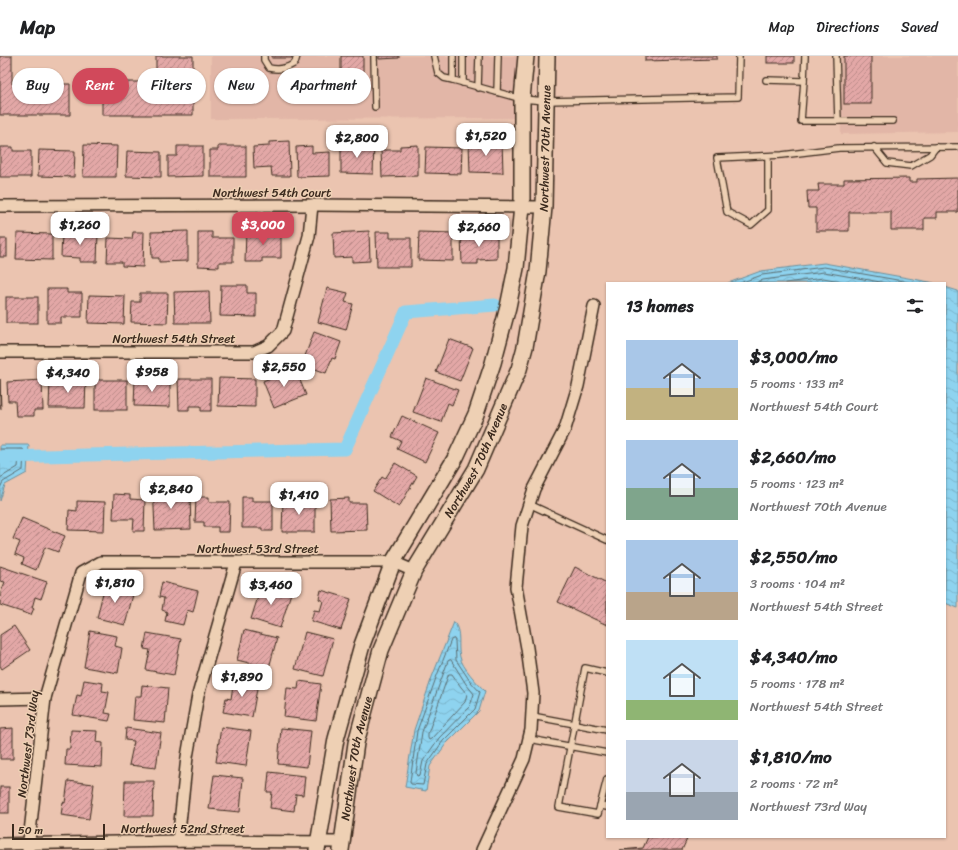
<!DOCTYPE html>
<html lang="en">
<head>
<meta charset="utf-8">
<style>
  body { margin:0; font-family:Sriracha,sans-serif; background:#f6f6f6; color:#202124; height:100vh; display:flex; flex-direction:column; font-size:15px; white-space:nowrap }
  * { box-sizing:border-box; margin:0 }
  p { font-size:13px; color:#757577 }
  .icon { flex:none; width:22px; height:22px; fill:none; stroke:currentColor; stroke-width:2; stroke-linecap:round; stroke-linejoin:round }
  .map { position:relative; flex:1; overflow:hidden }
  .drawer { position:absolute; left:606px; top:226px; width:340px; height:556px; display:flex; flex-direction:column; background:#fff; border-radius:0px; box-shadow:0 1px 3px #0004 }
  .drawer>* { flex:none }
  .hud { position:absolute; left:12px; top:12px; width:380px; height:36px; display:flex; gap:8px }
  .scale { position:absolute; left:12px; bottom:10px; width:93px; box-sizing:border-box; padding-left:4px; border:2px solid #3b2a1e; border-top:0; font-size:11px; line-height:14px; white-space:nowrap; color:#3b2a1e; -webkit-text-stroke:3px #eed0b4; paint-order:stroke }
  .price { position:absolute; translate:-50% -34px; padding:0 9px; border-radius:8px; background:#fff; color:#222; font-size:13px; line-height:26px; filter:drop-shadow(0 1px 2px #0008) }
  .price::after { content:''; position:absolute; left:50%; top:24px; width:12px; height:9px; margin-left:-6px; background:inherit; clip-path:polygon(0 0,100% 0,50% 100%) }
  .price.active { background:#d1495b; color:#fff }
  ul { padding:0; list-style:none }
  li { display:flex; align-items:center; gap:12px; height:100px; padding:0 20px }
  li span { display:grid; place-items:center; flex:none; width:112px; height:80px; border-radius:0px; color:#555 }
  li>.icon { margin-inline-start:auto }
  span .icon { width:48px; height:48px; fill:#fffc; stroke-width:1 }
  li b { font-size:17px }
  h2 { display:flex; justify-content:space-between; align-items:center; height:48px; padding:0 20px; font-size:17px }
  .pill { padding:0 14px; border-radius:18px; background:#fff; box-shadow:0 1px 3px #0004; font-size:14px; line-height:36px }
  .pill.active { background:#d1495b; color:#fff }
  header { display:flex; align-items:center; gap:24px; box-sizing:border-box; height:56px; padding:0 20px; background:#fff; border-bottom:1px solid #e0e0e0 }
  header strong { font-size:19px }
  nav { display:flex; gap:22px; margin-inline-start:auto; font-size:14px }
  .map>svg:first-child { display:block }
  .built { fill:#e2b6a7 }
  .water { fill:url(#water-waves); stroke:#6d8f9b }
  .lines { fill:none; stroke-linecap:round; stroke-linejoin:round }
  .shore { stroke:#5c6e72; stroke-width:1 }
  .canal { stroke:#8ed3ef; stroke-width:13 }
  .building { fill:url(#building-hatch); stroke:#3b2a1e }
  .lane-casing { stroke:#3b2a1e; stroke-width:8 }
  .street-casing { stroke:#3b2a1e; stroke-width:14 }
  .secondary-casing { stroke:#3b2a1e; stroke-width:18 }
  .lane { stroke:#eed0b4; stroke-width:5.5 }
  .street { stroke:#eed0b4; stroke-width:11 }
  .secondary { stroke:#eed0b4; stroke-width:15 }
  .labels { text-anchor:middle; dominant-baseline:central; stroke-width:3; stroke-linejoin:round; paint-order:stroke }
  .street-label { font-size:12px; fill:#3b2a1e; stroke:#eed0b4 }
</style>
</head>
<body>
<header>
<strong>Map</strong>
<nav><a>Map</a><a>Directions</a><a>Saved</a></nav>
</header>
<div class="map">
<svg width="958" height="794" viewBox="0 0 958 794">
  <defs>
    <pattern id="water-waves" width="16" height="10" patternUnits="userSpaceOnUse"><rect width="16" height="10" fill="#8ed3ef"/><path d="M0 5q4-4 8 0t8 0" fill="none" stroke="#7bb5cc"/></pattern>
    <pattern id="building-hatch" width="6" height="6" patternUnits="userSpaceOnUse"><rect width="6" height="6" fill="#e3a8a7"/><path d="M-1 1l2-2M0 6l6-6M5 7l2-2" fill="none" stroke="#b98987"/></pattern>
  </defs>
  <rect width="100%" height="100%" fill="#ebc4b0"/>
  <filter id="ink" filterUnits="userSpaceOnUse"><feTurbulence type="fractalNoise" baseFrequency=".025" numOctaves="2"/><feDisplacementMap in="SourceGraphic" scale="8" xChannelSelector="R" yChannelSelector="G"/><feConvolveMatrix kernelMatrix="1 2 1 2 8 2 1 2 1" color-interpolation-filters="sRGB"/></filter>
  <g filter="url(#ink)">
    <g class="built">
      <path d="M211,0h310l-5,62 -305,1z"/>
      <path d="M841,0h117v76l-117,2z"/>
    </g>
    <g class="water">
      <path d="M824,207l106,19 4,1h-206l33,-12z"/>
      <path d="M945,231l13,4v317l-13,-5z"/>
      <path d="M0,389h29l-2,28 -22,12 -5,16z"/>
      <path d="M454,566c8,11 3,23 6,35 2,10 17,26 25,34l-6,20 -33,33 -16,22 -4,25 -21,-4 9,-57 18,-53z"/>
    </g>
    <g class="lines">
      <g class="shore">
        <path d="M740,227l22,-8 62,-8 90,16"/>
        <path d="M755,227l8,-3 61,-8 62,11"/>
        <path d="M785,227l38,-5 29,5"/>
        <path d="M0,393h23l1,2 -1,19 -20,12 -3,6"/>
        <path d="M0,398h17l2,2 -1,11 -18,11"/>
        <path d="M454,583l1,2 1,19 14,21 10,11 -5,17 -32,32 -16,23 -4,21 -12,-1 -1,-2 7,-51 19,-53 15,-38z"/>
        <path d="M451,604l15,24 8,10 -4,12 -31,32 -16,23 -3,14 -3,1 -1,-3 6,-41 26,-71z"/>
        <path d="M449,618h3l9,13 6,7 -2,8 -34,37 -2,1 -1,-2v-4z"/>
      </g>
      <path class="canal" d="M0,401l345,-8 61,-137 89,-7"/>
    </g>
    <g class="building">
      <path d="M0,0h12v28h58v31h-70z"/>
      <path d="M156,0h37v59h-91v-33h54z"/>
      <rect x="272" y="0" width="20" height="2"/>
      <rect x="341" y="0" width="22" height="40"/>
      <path d="M379,0h20v2l-20,1z"/>
      <path d="M645,0h72v3l-72,2z"/>
      <rect x="767" y="0" width="27" height="7"/>
      <rect x="844" y="0" width="27" height="48"/>
      <path d="M289,85l1,35h-18l-1,-9 -17,1 -1,-21 16,-1v-4z"/>
      <path d="M490,85h12l1,32 -33,-1 -1,-29h21z"/>
      <path d="M341,88l33,1 -1,29 -32,-1z"/>
      <path d="M84,89l33,1 -1,31h-33z"/>
      <path d="M418,89v31l-36,1 -1,-27h19v-4z"/>
      <path d="M177,90h26v30l-35,1v-21h9z"/>
      <path d="M218,90h28v31h-36v-27h8z"/>
      <path d="M312,90v7l18,-1v24l-33,1 -1,-30z"/>
      <path d="M0,91h13v4h18v26h-31z"/>
      <path d="M426,91l36,1 -1,26 -36,-1z"/>
      <path d="M39,94l36,1 -1,26 -36,-1z"/>
      <path d="M127,95l34,1v25l-35,-1z"/>
      <path d="M909,122v4h8v-3l41,-1v34h-21v6h-13v12h-33v-18h-42v19h-33v-23h-8l-1,-17h12l-1,-7h26v-5z"/>
      <path d="M188,175v30l-29,1v-4h-7l-1,-26z"/>
      <path d="M246,175l35,1v26h-19v4h-17z"/>
      <path d="M369,175l1,30 -18,1v-5l-18,1 -1,-25z"/>
      <path d="M62,176l36,1 -1,29h-17v-4l-19,-1z"/>
      <path d="M133,176h11l-1,35 -21,-1v-4h-15l1,-24 24,1z"/>
      <path d="M198,176h14v6h21v24h-14v5l-21,-1z"/>
      <path d="M376,176h14v6h21v29h-34z"/>
      <path d="M419,176l34,1v28l-35,-1z"/>
      <path d="M17,177l35,1v26l-36,-1z"/>
      <path d="M497,178v25l-19,1v4h-16l-1,-29z"/>
      <rect x="0" y="183" width="7" height="18"/>
      <path d="M221,229h26v8h9v24l-36,-1z"/>
      <path d="M327,232l21,5 -3,9 8,2 -7,26 -28,-8z"/>
      <path d="M47,233h20v4h15v24h-21v6h-14z"/>
      <path d="M209,235l1,32h-35l-1,-31z"/>
      <path d="M140,237h28l-1,30 -36,-1 1,-20h8z"/>
      <path d="M89,239l36,1 -1,28 -36,-1z"/>
      <rect x="6" y="241" width="32" height="26"/>
      <path d="M314,276l27,10 -6,17 -3,-1 -6,15 -24,-9z"/>
      <path d="M449,283l24,9 -13,33 -24,-9z"/>
      <path d="M295,312l11,27 -32,13 -11,-27z"/>
      <path d="M219,322l36,1v28l-37,-1z"/>
      <path d="M426,322l32,12 -6,15 -4,-2 -7,19 -28,-10z"/>
      <path d="M0,323l1,30h-1z"/>
      <path d="M50,323h36l-1,29h-36z"/>
      <path d="M135,323l35,1v27l-36,-1z"/>
      <path d="M178,323h33v32h-10v-5h-12v4h-10z"/>
      <path d="M42,324l1,30h-9v6h-18l-1,-15h-7l-1,-19z"/>
      <rect x="95" y="324" width="32" height="30"/>
      <path d="M402,360l37,17 -14,29 -28,-13 4,-8 -9,-4z"/>
      <path d="M395,407l22,13 -18,31 -26,-16 9,-14 3,2z"/>
      <path d="M153,429h11v10h26l1,34 -36,1z"/>
      <path d="M114,438l16,1v4l15,1 -1,31h-11l1,-12h-21z"/>
      <path d="M196,441h13v5h21l-1,30h-11v-5h-14v-5h-9z"/>
      <path d="M242,441h10v4h21v30h-11v-3h-20z"/>
      <path d="M349,442v5h17l1,27 -36,1 -1,-32z"/>
      <path d="M283,444l32,1v31h-33z"/>
      <path d="M77,445l28,1 -1,29 -36,-1 1,-20 8,1z"/>
      <path d="M22,462l43,18 -7,16 -13,-5 -9,23 -14,-6 2,-6 -9,-4 5,-12 -7,-3z"/>
      <path d="M0,510l47,16 -6,17 -6,-2 -3,11h2l-3,7 -31,-10 1,-13 4,-10 -5,-1z"/>
      <path d="M575,511l32,16v42l-49,-23z"/>
      <path d="M162,526l36,9 -5,21 -6,-2 -4,15 -18,-4 2,-9 -5,-2 2,-12 -5,-1z"/>
      <path d="M105,528l29,7 -9,34 -28,-7z"/>
      <path d="M262,528l29,9 -11,35 -29,-9z"/>
      <path d="M321,534l30,9 -10,31 -30,-9 3,-11 6,1 3,-10 -4,-2z"/>
      <path d="M14,570l16,24 -28,19 -2,-3v-31z"/>
      <path d="M244,574l33,8 -8,30 -32,-8z"/>
      <path d="M90,575l27,5 -2,10 7,2 -4,25 -34,-6z"/>
      <path d="M305,576l28,7 -10,37 -28,-7z"/>
      <path d="M147,577l34,6 -7,36 -28,-5 4,-20 -6,-1z"/>
      <path d="M234,622l24,5 -6,34 -29,-5 3,-14 5,1z"/>
      <path d="M84,624l19,3 -1,8 7,1 -4,21 6,1 -2,7 -36,-6 4,-20 4,1z"/>
      <path d="M299,625l22,3 -5,37 -32,-4 3,-29 11,1z"/>
      <path d="M142,629l26,3 -3,35 -32,-3 2,-24h6z"/>
      <path d="M221,671l30,4 -5,35 -30,-4z"/>
      <path d="M13,672v31h-13v-30z"/>
      <path d="M126,672l35,5 -5,35 -27,-3 5,-24 -9,-1z"/>
      <path d="M281,672l30,3 -4,36 -29,-3z"/>
      <path d="M71,674l26,1 -1,11 7,1 -1,24 -37,-2 1,-16h4z"/>
      <path d="M269,716l36,4 -2,19 -7,-1 -2,17 -24,-3 2,-16h-5z"/>
      <path d="M214,719l29,3 -3,34 -31,-3z"/>
      <path d="M68,725l26,3 -5,35 -28,-4 2,-13 2,1z"/>
      <path d="M125,725h29l-1,35h-29z"/>
      <rect x="0" y="731" width="9" height="26"/>
      <path d="M648,781h40l-6,13h-62l23,-2z"/>
    </g>
    <g class="lines">
      <g class="lane-casing">
        <g id="lane">
          <path d="M264,0v4l5,8c10,2 17,1 26,-5l2,-7"/>
          <path d="M374,0l1,51"/>
          <path d="M434,0l4,17 6,5 9,2"/>
          <path d="M453,0v24l69,19 24,2 192,-4 1,-41"/>
          <path d="M463,0v27"/>
          <path d="M836,0l2,65"/>
          <path d="M766,24l38,1 1,-25"/>
          <path d="M804,25l-3,40h92"/>
          <path d="M478,32l1,-32"/>
          <path d="M497,36l1,-36"/>
          <path d="M874,91l13,16 24,3 19,-11 6,-8"/>
          <path d="M768,100v54l-17,15 -24,-13 -10,-54 65,-3 57,-7 119,-1"/>
          <path d="M529,448l78,36"/>
          <path d="M607,617l-22,-5 -26,139 39,7 9,-35"/>
          <path d="M532,660l75,14"/>
          <path d="M529,683l78,14"/>
          <path d="M600,750l7,1"/>
        </g>
      </g>
      <g class="street-casing">
        <g id="street">
          <path d="M0,150l312,-1 232,2"/>
          <path d="M0,296h254l14,-6 15,-15 26,-95 3,-31"/>
          <path d="M0,643l45,-1"/>
          <path d="M178,785l9,-84 11,-62 38,-132"/>
          <path d="M0,788l178,-3 164,1"/>
          <path d="M28,794l17,-152 36,-125 20,-11h292l21,9"/>
          <path d="M482,794l42,-91 7,-29 2,-37 -6,-45 -11,-61 6,-61 12,-37 31,-60 13,-43 16,-80"/>
        </g>
      </g>
      <g class="secondary-casing">
        <g id="secondary">
          <path d="M317,794l19,-111 26,-94 31,-83 63,-105 20,-43 17,-51 15,-56 8,-39 6,-62v-107l4,-43"/>
          <path id="s1" d="M341,794l15,-107 25,-93 33,-79 62,-102 43,-100 6,-22 13,-76 6,-64 3,-151"/>
        </g>
      </g>
      <use href="#lane" class="lane"/>
      <use href="#street" class="street"/>
      <use href="#secondary" class="secondary"/>
    </g>
  </g>
  <g class="labels">
    <g class="street-label">
      <text stroke="none"><textPath href="#s1" startOffset="741">Northwest 70th Avenue</textPath></text>
      <text x="272" y="137">Northwest 54th Court</text>
      <text x="174" y="283">Northwest 54th Street</text>
      <text stroke="none"><textPath href="#s1" startOffset="417">Northwest 70th Avenue</textPath></text>
      <text x="258" y="493">Northwest 53rd Street</text>
      <text transform="translate(28 688) rotate(-83)">Northwest 73rd Way</text>
      <text stroke="none"><textPath href="#s1" startOffset="93">Northwest 70th Avenue</textPath></text>
      <text x="183" y="773">Northwest 52nd Street</text>
    </g>
  </g>
</svg>
<div class="scale">50 m</div>
<b class="price" style="left:486px;top:101px">$1,520</b>
<b class="price" style="left:357px;top:103px">$2,800</b>
<b class="price" style="left:80px;top:190px">$1,260</b>
<b class="price active" style="left:263px;top:190px">$3,000</b>
<b class="price" style="left:479px;top:192px">$2,660</b>
<b class="price" style="left:284px;top:332px">$2,550</b>
<b class="price" style="left:152px;top:337px">$958</b>
<b class="price" style="left:68px;top:338px">$4,340</b>
<b class="price" style="left:171px;top:454px">$2,840</b>
<b class="price" style="left:299px;top:460px">$1,410</b>
<b class="price" style="left:115px;top:548px">$1,810</b>
<b class="price" style="left:271px;top:550px">$3,460</b>
<b class="price" style="left:242px;top:642px">$1,890</b>
<div class="hud">
<a class="pill">Buy</a>
<a class="pill active">Rent</a>
<a class="pill">Filters</a>
<a class="pill">New</a>
<a class="pill">Apartment</a>
</div>
<section class="drawer">
<h2>13 homes<svg class="icon" aria-label="filters" viewBox="0 0 24 24"><path d="M4 7h16M4 17h16"/><circle cx="9" cy="7" r="2"/><circle cx="15" cy="17" r="2"/></svg></h2>
<ul>
<li><span style="background:linear-gradient(#a9c7e8 60%,#c2b280 0)"><svg class="icon" aria-label="home" viewBox="0 0 24 24"><path d="M3 11l9-7 9 7M6 9v11h12V9"/></svg></span><div><b>$3,000/mo</b><p>5 rooms · 133 m²</p><p>Northwest 54th Court</p></div></li>
<li><span style="background:linear-gradient(#a9c7e8 60%,#7fa58c 0)"><svg class="icon" aria-label="home" viewBox="0 0 24 24"><path d="M3 11l9-7 9 7M6 9v11h12V9"/></svg></span><div><b>$2,660/mo</b><p>5 rooms · 123 m²</p><p>Northwest 70th Avenue</p></div></li>
<li><span style="background:linear-gradient(#a9c7e8 65%,#b9a48a 0)"><svg class="icon" aria-label="home" viewBox="0 0 24 24"><path d="M3 11l9-7 9 7M6 9v11h12V9"/></svg></span><div><b>$2,550/mo</b><p>3 rooms · 104 m²</p><p>Northwest 54th Street</p></div></li>
<li><span style="background:linear-gradient(#bfe0f5 75%,#8fb573 0)"><svg class="icon" aria-label="home" viewBox="0 0 24 24"><path d="M3 11l9-7 9 7M6 9v11h12V9"/></svg></span><div><b>$4,340/mo</b><p>5 rooms · 178 m²</p><p>Northwest 54th Street</p></div></li>
<li><span style="background:linear-gradient(#c9d6e8 65%,#9aa5b1 0)"><svg class="icon" aria-label="home" viewBox="0 0 24 24"><path d="M3 11l9-7 9 7M6 9v11h12V9"/></svg></span><div><b>$1,810/mo</b><p>2 rooms · 72 m²</p><p>Northwest 73rd Way</p></div></li>
</ul>
</section>
</div>
</body>
</html>
